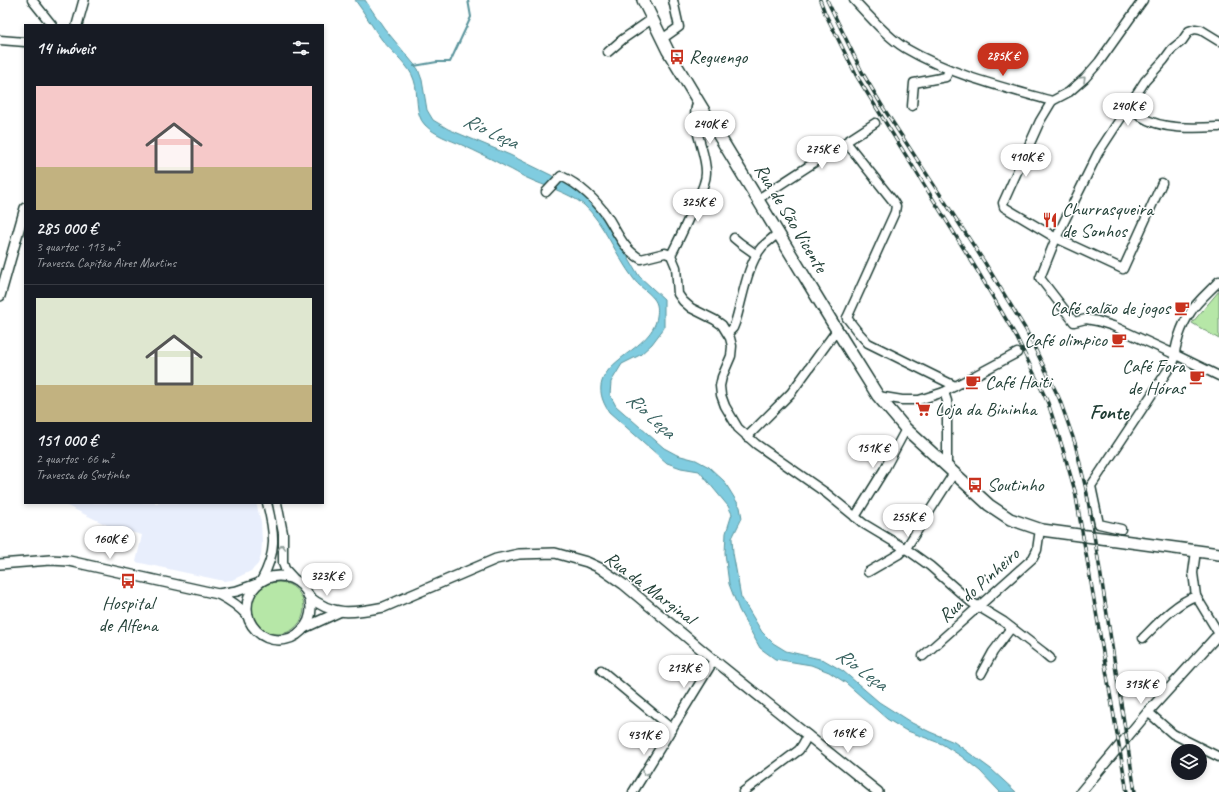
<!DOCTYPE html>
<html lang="pt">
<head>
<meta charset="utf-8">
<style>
  body { margin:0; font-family:Caveat,sans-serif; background:#20242c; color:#f1f3f6; height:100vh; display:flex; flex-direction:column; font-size:15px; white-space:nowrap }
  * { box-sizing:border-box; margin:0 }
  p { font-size:13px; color:#9ea1a6 }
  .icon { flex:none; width:22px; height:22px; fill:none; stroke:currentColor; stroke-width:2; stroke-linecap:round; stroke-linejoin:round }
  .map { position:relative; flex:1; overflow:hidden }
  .panel { position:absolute; left:24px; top:24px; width:300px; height:480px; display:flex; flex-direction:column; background:#171b24; border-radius:0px; box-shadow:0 2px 6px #0003 }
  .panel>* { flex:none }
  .fabs { position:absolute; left:1171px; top:744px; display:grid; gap:8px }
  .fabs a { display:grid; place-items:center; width:36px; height:36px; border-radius:50%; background:#171b24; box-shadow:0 2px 6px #0003; font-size:20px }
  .price { position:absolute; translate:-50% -34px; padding:0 9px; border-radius:14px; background:#fff; color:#222; font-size:13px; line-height:26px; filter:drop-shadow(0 1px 2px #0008) }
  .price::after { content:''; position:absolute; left:50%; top:24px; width:12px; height:9px; margin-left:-6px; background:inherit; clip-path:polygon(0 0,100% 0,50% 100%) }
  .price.current { background:#c8321e; color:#fff }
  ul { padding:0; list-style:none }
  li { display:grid; align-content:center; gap:8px; height:212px; padding:0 12px }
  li+li { border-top:1px solid #363941 }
  li span { display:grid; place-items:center; height:124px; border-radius:0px; color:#555 }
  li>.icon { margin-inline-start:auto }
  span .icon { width:72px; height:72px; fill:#fffc; stroke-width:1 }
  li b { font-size:17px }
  h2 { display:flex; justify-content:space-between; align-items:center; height:48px; padding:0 12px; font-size:17px }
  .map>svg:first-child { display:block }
  .built { fill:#e8eefc }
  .green { fill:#b6e7a7; stroke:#6a926e }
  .water { fill:#80cce0; stroke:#59939b }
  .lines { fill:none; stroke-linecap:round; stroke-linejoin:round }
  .stream { stroke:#59939b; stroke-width:2 }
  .minor-casing { stroke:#1f3d34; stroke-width:11 }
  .tertiary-casing { stroke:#1f3d34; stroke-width:12 }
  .secondary-casing { stroke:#1f3d34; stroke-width:14 }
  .minor { stroke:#fff; stroke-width:8 }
  .tertiary { stroke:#fff; stroke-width:9 }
  .secondary { stroke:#fff; stroke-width:11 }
  .rail-casing { stroke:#1f3d34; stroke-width:3.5 }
  .rail { stroke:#fff; stroke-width:2; stroke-dasharray:6; stroke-linecap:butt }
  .oneway { stroke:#8f9e9a }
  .labels { text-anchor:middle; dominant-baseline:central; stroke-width:3; stroke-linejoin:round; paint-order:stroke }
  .poi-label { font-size:19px; fill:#1f3d34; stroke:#fff; text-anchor:start }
  .street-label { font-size:19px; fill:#1f3d34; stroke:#fff }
  .water-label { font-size:20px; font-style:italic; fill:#37615f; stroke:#fff }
  .neighbourhood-label { font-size:20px; font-weight:bold; fill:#1f3d34; stroke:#fff }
</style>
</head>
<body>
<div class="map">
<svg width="1219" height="792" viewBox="0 0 1219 792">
  <rect width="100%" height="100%" fill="#fff"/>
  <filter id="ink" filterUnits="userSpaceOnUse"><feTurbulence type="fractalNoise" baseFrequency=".025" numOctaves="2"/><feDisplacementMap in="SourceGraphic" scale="8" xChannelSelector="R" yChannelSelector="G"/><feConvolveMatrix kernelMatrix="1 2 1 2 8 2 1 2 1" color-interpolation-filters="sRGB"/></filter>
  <g filter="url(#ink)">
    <path class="built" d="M61,503h195l5,19 1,20 -1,14 -3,8 -7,7 -19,9 -8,1 -88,-19 6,-27 -33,-9z"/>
    <g class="green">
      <path d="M1219,291v48l-27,-16z"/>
      <circle cx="278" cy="608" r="26"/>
    </g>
    <path class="water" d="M355,0h10l19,28 34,41 4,11 5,30 6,10 15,9 62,26 49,24 23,14 17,16 40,67 25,23v29l-12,16 -12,11 -18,9 -11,18 -1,13 6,11 48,42 13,7 19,5 13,7 15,14 16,26 2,11 -10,20 1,15 8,44 21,35 11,11 13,8 38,9 19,11 36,31 33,21 18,9 24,10 37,27 25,23h-16l-20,-21 -19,-15 -19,-12 -37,-14 -18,-11 -41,-36 -17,-11 -18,-7 -36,-6 -15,-11 -21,-38 -10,-26 -4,-31 1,-20 6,-19 -4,-8 -29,-35 -18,-3 -14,-5 -58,-51c-33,-50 44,-57 48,-96 1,-6 1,-12 -3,-17 -6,-8 -16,-13 -21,-21 -16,-21 -30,-56 -49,-73 -16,-13 -38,-18 -57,-27 -7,-3 -14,-8 -21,-11 -14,-8 -29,-15 -44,-22 -12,-5 -27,-10 -37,-20 -11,-11 -6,-31 -11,-45 -4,-14 -22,-28 -32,-40 -10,-13 -17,-27 -27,-40z"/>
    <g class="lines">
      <path class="stream" d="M414,66l23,-4h13l21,-45 -3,-17"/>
      <g class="minor-casing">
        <g id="minor">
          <path d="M32,0l20,25"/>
          <path d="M854,0c14,15 34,38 51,48 46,27 97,39 147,53"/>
          <path d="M1143,0l-44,62 -14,16 -16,14 -17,9 -12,20 -37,82 1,4 52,31 67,31 39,-86"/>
          <path d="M662,39l17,-12 -6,-27"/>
          <path d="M0,40l25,2"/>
          <path d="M1219,41l-18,-11 -6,-1 -6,2 -7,10 -10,8 -8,11 -19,21 -47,72 -42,85 -16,40 34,44 12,-3 11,2 16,5 61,28 45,22"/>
          <path d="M608,52l15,-13 29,-20"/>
          <path d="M912,106l2,-23 32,-6 3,-7"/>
          <path d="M1130,106c4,4 8,8 12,11 19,13 55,11 77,10"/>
          <path d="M846,142l47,59 3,5 -1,6 -48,106"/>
          <path d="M546,192l15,-16c18,8 35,24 46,40 11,17 16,33 34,43l24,-6 6,2"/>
          <path d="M758,199l117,-76"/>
          <path d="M734,238l6,5 17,12"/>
          <path d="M671,255l5,12 2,27 5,7 8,7 24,12 7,5 8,13 2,8 -1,10 -9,21 -2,9 1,9 4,11 13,22 18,16 70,49 38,31 45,27 21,15 41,36 33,20 39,30 7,6"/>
          <path d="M671,255c9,-17 17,-35 25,-53 4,-8 10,-19 10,-29 1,-22 -18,-50 -8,-72"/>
          <path d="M847,318l10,13 11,12 87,43"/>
          <path d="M728,333l5,-5 2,-5c7,-21 12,-59 27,-76 5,-5 11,-9 16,-14"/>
          <path d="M944,392l3,9v66"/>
          <path d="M878,396l24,4h17l25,-8 73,-39"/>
          <path d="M747,437l44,-44 46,-63"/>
          <path d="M277,503l6,30v30l2,6 11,12"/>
          <path d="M855,517l29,-47 22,-41"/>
          <path d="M1121,529l-22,-5 -8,-38 83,-125c1,-16 7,-35 16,-48 7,-12 20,-22 29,-32"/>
          <path d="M1196,551l-3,22 3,23 23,38"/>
          <path d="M868,572l31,-18 9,-9 46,-72"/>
          <path d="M261,581c16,-29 14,-47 6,-78"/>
          <path d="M1143,638c14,-14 34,-36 53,-42"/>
          <path d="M923,656l110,-98 4,-8 3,-21"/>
          <path d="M601,670l71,59"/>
          <path d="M981,674l12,-22 18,-24"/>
          <path d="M1148,712l25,22 46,23"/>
          <path d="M633,792l81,-132"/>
          <path d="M743,792l56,-42 4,-6 5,-9"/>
        </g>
      </g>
      <g class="tertiary-casing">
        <g id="tertiary">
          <path d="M77,25l7,-25"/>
          <path d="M0,296l25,-88"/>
          <path d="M0,564l50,-4 19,1 149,33c12,6 21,12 30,22"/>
          <circle cx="279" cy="608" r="32"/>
          <path d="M218,594l19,-3 20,-7"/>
          <path d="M308,596c25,21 45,17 76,11l112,-48 23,-5 36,-1 32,9 13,6 23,16 91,76 164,132"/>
          <path d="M304,628l35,-16"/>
          <path d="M1081,792l67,-80 67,-74 4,-3"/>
        </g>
      </g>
      <g class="secondary-casing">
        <path id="secondary" d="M643,0l25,51 30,50 145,239 35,56 28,33 83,76 21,14 32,11 177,24"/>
      </g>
      <use href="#minor" class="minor"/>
      <use href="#tertiary" class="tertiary"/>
      <use href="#secondary" class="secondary"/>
      <g class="rail-casing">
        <g id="rail">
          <path d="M820,0l5,13 31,62 121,195 40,68 31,65 14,43 13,45 14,80 38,221"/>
          <path d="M827,0l35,72 22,37 101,154 41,67 33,68 16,45 11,46 14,81 35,222"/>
        </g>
      </g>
      <use href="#rail" class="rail"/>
    </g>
    <defs><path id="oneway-chevron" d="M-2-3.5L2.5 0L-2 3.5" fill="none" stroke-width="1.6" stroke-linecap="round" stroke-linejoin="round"/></defs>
    <g class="oneway">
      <use href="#oneway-chevron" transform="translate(1083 79) rotate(-44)"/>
      <use href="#oneway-chevron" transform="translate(282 547) rotate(-89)"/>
      <use href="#oneway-chevron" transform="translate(645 773) rotate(122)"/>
    </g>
  </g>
  <defs>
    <g id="bus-bare" transform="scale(1.2)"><path d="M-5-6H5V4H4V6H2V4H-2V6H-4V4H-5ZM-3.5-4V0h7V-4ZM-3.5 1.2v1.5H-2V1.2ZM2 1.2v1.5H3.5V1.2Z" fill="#c8321e" stroke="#fff" stroke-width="2.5" paint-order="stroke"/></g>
    <g id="restaurant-bare" transform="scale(1.2)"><path d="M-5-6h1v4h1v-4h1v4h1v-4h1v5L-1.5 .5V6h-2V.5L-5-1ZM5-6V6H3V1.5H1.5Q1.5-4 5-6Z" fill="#c8321e" stroke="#fff" stroke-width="2.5" paint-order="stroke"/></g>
    <g id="cafe-bare" transform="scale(1.2)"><path d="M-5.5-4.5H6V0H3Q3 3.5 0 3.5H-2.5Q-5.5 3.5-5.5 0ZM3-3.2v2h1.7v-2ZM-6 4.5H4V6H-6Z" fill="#c8321e" stroke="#fff" stroke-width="2.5" paint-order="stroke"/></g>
    <g id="supermarket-bare" transform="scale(1.2)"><path d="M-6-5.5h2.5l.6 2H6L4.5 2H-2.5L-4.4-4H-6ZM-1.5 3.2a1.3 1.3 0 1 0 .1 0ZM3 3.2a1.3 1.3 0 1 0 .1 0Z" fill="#c8321e" stroke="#fff" stroke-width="2.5" paint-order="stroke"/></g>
  </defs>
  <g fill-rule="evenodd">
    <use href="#bus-bare" x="677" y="57"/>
    <use href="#restaurant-bare" x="1050" y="220"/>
    <use href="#cafe-bare" x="1182" y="308"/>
    <use href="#cafe-bare" x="1119" y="340"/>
    <use href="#cafe-bare" x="1197" y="377"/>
    <use href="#cafe-bare" x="973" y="382"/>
    <use href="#supermarket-bare" x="923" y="409"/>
    <use href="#bus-bare" x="975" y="485"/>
    <use href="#bus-bare" x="128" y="581"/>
  </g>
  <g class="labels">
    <g class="poi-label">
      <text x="689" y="57">Reguengo</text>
      <text x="1062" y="209">Churrasqueira<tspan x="1062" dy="22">de Sonhos</tspan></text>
      <text x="1170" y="308" text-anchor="end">Café salão de jogos</text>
      <text x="1107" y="340" text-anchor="end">Café olimpico</text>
      <text x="1185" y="366" text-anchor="end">Café Fora<tspan x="1185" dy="22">de Hóras</tspan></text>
      <text x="985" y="382">Café Haiti</text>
      <text x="935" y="409">Loja da Bininha</text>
      <text x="987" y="485">Soutinho</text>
      <text x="128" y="603" text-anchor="middle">Hospital<tspan x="128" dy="22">de Alfena</tspan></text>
    </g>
    <g class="street-label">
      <text transform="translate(791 218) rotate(59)">Rua de São Vicente</text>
      <text transform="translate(979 585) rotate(-42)">Rua do Pinheiro</text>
      <text transform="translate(650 588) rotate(37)">Rua da Marginal</text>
    </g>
    <g class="water-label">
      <text transform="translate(491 131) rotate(25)">Rio Leça</text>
      <text transform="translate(651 415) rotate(42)">Rio Leça</text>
      <text transform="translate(862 669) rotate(36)">Rio Leça</text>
    </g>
    <g class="neighbourhood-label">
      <text x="1109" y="412">Fonte</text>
    </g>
  </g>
</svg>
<div class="fabs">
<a><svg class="icon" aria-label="layers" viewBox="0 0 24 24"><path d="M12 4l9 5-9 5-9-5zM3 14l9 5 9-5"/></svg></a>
</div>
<b class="price current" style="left:1003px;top:77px">285K €</b>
<b class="price" style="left:1128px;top:127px">240K €</b>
<b class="price" style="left:710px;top:145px">240K €</b>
<b class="price" style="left:822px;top:170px">275K €</b>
<b class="price" style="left:1026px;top:178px">410K €</b>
<b class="price" style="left:698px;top:223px">325K €</b>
<b class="price" style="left:873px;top:469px">151K €</b>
<b class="price" style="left:908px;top:538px">255K €</b>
<b class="price" style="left:110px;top:560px">160K €</b>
<b class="price" style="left:327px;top:597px">323K €</b>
<b class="price" style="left:684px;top:689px">213K €</b>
<b class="price" style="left:1141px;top:705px">313K €</b>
<b class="price" style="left:848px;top:754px">169K €</b>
<b class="price" style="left:644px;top:756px">431K €</b>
<section class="panel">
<h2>14 imóveis<svg class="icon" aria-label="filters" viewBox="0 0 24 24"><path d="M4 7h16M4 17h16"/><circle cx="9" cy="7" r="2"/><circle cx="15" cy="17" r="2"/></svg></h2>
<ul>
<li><span style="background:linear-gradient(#f6c9c9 65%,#c2b280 0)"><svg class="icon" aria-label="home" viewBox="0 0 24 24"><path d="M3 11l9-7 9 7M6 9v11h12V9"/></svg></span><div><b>285 000 €</b><p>3 quartos · 113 m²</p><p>Travessa Capitão Aires Martins</p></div></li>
<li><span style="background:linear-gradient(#dfe7d0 70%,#c2b280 0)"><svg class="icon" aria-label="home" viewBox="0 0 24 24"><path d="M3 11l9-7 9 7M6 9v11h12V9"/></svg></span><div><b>151 000 €</b><p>2 quartos · 66 m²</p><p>Travessa do Soutinho</p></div></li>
</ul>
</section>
</div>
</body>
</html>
